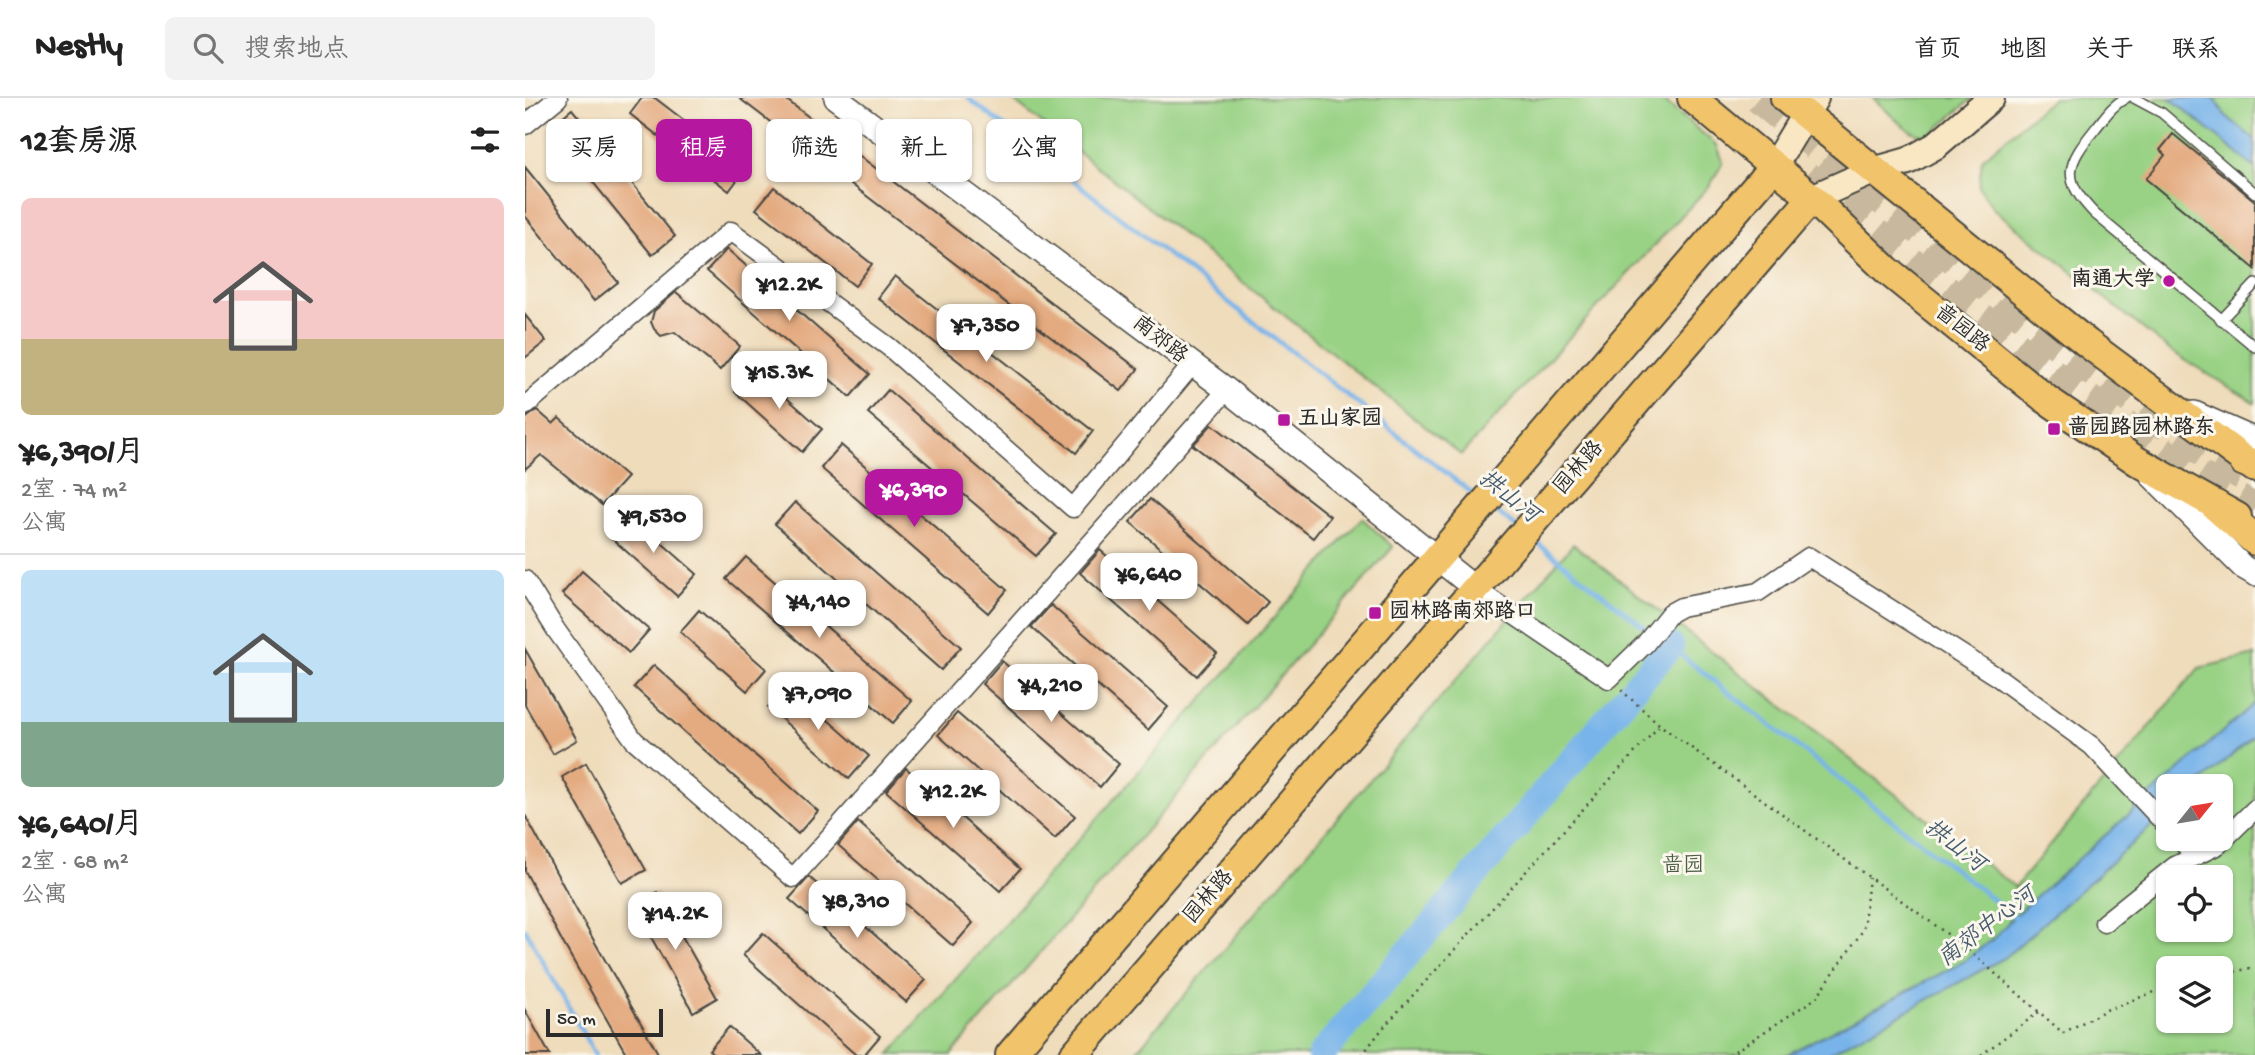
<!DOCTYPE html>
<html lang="zh">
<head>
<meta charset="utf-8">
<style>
  body { margin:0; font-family:"Gochi Hand","LXGW WenKai TC",sans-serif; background:#f2f2f2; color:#222; height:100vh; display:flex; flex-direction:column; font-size:26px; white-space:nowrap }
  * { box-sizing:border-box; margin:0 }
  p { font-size:23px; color:#767676 }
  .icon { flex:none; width:38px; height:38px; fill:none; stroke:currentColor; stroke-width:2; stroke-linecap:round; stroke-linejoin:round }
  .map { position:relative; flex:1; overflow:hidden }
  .details { display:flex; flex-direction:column; background:#fff; width:525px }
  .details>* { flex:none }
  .hud { position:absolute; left:21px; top:21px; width:665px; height:63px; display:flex; gap:14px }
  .needle { width:46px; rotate:60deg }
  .controls { position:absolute; left:1631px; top:676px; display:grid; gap:14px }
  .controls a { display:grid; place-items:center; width:77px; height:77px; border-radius:10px; background:#fff; box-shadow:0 2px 5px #0004; font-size:35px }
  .scale { position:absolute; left:21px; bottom:18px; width:117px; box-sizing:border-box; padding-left:7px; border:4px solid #2b2b2b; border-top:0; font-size:19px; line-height:24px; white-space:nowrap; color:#2b2b2b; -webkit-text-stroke:5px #fbf7ec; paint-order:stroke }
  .price { position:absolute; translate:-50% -60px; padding:0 16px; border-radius:14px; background:#fff; color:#222; font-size:23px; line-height:46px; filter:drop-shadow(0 2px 4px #0008) }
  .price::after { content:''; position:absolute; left:50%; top:42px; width:21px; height:16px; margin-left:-10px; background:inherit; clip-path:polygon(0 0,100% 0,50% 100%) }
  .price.selected { background:#b5179e; color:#fff }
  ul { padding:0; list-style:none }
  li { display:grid; align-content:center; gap:14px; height:371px; padding:0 21px }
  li+li { border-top:2px solid #e0e0e0 }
  li span { display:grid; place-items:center; height:217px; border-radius:10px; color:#555 }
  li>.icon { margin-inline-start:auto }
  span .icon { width:126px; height:126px; fill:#fffc; stroke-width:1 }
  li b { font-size:30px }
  h2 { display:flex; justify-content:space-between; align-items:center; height:84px; padding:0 21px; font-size:30px }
  .chip { padding:0 24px; border-radius:10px; background:#fff; box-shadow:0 2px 5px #0004; font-size:24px; line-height:63px }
  .chip.selected { background:#b5179e; color:#fff }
  header { display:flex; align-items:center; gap:42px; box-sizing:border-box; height:98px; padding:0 35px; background:#fff; border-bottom:2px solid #e0e0e0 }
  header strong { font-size:33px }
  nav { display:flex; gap:38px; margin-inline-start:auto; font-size:24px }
  .search { width:490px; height:63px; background:#f2f2f2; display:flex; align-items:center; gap:18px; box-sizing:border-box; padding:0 24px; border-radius:10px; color:#767676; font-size:26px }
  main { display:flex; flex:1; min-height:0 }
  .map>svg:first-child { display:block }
  .green { fill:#99d285; stroke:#627e58; stroke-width:2; fill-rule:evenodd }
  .water { fill:#78b4ea; stroke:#52708a; stroke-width:2 }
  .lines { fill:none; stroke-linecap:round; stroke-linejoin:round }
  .stream { stroke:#78b4ea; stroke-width:4.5 }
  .river { stroke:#78b4ea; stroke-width:28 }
  .building { fill:#e4ab81 }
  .trunk-tunnel { stroke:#c8b99e; stroke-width:30; stroke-dasharray:30 15; stroke-linecap:butt }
  .service-casing { stroke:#484641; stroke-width:12 }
  .minor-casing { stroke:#484641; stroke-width:21 }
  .tertiary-casing { stroke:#484641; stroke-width:26 }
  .secondary-casing { stroke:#484641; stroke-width:30 }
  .primary-casing { stroke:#484641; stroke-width:32 }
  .trunk-casing { stroke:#484641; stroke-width:33 }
  .path { stroke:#484641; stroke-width:2.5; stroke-dasharray:2 5; stroke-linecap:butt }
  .service { stroke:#fff; stroke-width:9 }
  .minor { stroke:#fff; stroke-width:18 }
  .tertiary { stroke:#fff; stroke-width:23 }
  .secondary { stroke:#f9e7c3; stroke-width:26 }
  .primary { stroke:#f1c36a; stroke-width:28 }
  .trunk { stroke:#f1c36a; stroke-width:30 }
  .poi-dot { fill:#b5179e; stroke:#fbf7ec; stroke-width:2.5 }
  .labels { text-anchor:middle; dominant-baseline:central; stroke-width:6; stroke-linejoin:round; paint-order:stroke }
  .poi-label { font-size:21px; font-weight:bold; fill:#2b2b2b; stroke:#fbf7ec; text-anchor:start }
  .street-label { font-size:21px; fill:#2b2b2b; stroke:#fbf7ec }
  .park-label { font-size:21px; fill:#4c5d46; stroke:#fbf7ec }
  .water-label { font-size:23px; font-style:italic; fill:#465b6e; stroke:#fbf7ec }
</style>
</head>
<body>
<header>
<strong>Nestly</strong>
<div class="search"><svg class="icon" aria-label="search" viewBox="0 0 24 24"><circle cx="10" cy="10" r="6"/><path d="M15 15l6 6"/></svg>搜索地点</div>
<nav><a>首页</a><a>地图</a><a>关于</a><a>联系</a></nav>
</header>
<main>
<section class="details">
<h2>12套房源<svg class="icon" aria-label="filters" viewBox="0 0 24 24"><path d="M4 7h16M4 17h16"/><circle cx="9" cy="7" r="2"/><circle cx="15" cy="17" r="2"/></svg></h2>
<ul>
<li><span style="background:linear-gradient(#f6c9c9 65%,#c2b280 0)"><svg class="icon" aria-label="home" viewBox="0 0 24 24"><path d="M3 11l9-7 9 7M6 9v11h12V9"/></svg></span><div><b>¥6,390/月</b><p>2室 · 74 m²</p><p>公寓</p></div></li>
<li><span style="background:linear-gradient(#bfe0f5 70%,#7fa58c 0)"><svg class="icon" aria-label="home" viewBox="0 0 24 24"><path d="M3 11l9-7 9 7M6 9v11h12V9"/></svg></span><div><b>¥6,640/月</b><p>2室 · 68 m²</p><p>公寓</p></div></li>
</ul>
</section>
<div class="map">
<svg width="1730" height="957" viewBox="0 0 1730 957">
  <rect width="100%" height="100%" fill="#fbf7ec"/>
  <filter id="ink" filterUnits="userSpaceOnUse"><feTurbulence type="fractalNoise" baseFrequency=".0143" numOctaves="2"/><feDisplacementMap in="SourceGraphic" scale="14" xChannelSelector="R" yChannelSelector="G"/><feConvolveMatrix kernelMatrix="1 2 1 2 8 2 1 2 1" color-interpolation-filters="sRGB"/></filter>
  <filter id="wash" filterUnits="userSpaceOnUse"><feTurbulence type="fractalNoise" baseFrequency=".00686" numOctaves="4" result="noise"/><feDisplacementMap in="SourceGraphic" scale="28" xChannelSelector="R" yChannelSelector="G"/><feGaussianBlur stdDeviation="1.57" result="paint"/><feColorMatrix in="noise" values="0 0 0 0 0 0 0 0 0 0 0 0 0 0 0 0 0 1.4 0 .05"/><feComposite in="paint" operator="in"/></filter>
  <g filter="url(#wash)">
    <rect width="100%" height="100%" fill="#efdcbb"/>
    <g class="green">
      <path d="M485,0h650l57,47 6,17 -12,22 -250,271z"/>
      <path d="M1348,0h100l-43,37c-20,4 -43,-25 -57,-37z"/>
      <path d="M1528,0h202v305l-83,-51 -178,-143 -15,-22 3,-28z"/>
      <path d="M837,420l31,29 -442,508h-62z"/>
      <path d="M1048,446l442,343 184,-219 56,-13v400h-1122zM1643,688h53v52h-53zM1643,779h53v52h-53zM1643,870h53v52h-53z"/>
    </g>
    <g class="water">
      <path d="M1645,0h45l9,16 31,26v28z"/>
      <path d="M1730,605v32l-58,51h-29v25l-162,146 -180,98h-40l177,-93 31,-24 20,-22z"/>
    </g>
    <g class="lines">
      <g class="stream">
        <path d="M443,0l509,399"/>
        <path d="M967,410l24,19"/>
        <path d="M1006,440l120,94"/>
        <path d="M1133,539l360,282"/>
        <path d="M0,831l70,126"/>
      </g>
      <path class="river" d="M796,957l349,-409"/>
    </g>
    <g id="blocks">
      <g class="building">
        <path d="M117,0h13l91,70 -17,23 -99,-77z"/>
        <path d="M214,0h45l354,271 -17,22z"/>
        <path d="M47,11l103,127 -23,19 -103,-127z"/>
        <path d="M1648,36l82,67v68l-109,-90 19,-24 -5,-5z"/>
        <path d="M0,69l93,115 -24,19 -69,-85z"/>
        <path d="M249,89l98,77 -17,22 -99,-77z"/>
        <path d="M202,151l143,125 -20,23 -143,-126z"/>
        <path d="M370,178l198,155 -17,22 -198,-155z"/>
        <path d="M151,194l64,54 -20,24 -45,-38 -14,4 -7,-7 -3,-7 3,-11z"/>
        <path d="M0,217l21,26 -21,17z"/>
        <path d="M230,272l67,59 -20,23 -67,-60z"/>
        <path d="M363,292l168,144 -20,22 -168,-143z"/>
        <path d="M12,312l16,14 6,-6 68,59 -25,28 -61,-50 -16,14v-50z"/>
        <path d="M687,326l118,92 -17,22 -120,-93z"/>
        <path d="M316,347l166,145 -19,23 -167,-145z"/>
        <path d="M625,401l118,103 -20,23 -118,-103z"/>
        <path d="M270,404l166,145 -20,23 -166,-146z"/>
        <path d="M104,416l68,60 -20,22 -67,-59z"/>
        <path d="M575,452l117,103 -20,23 -117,-103z"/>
        <path d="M221,459l166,144 -19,22 -167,-144z"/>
        <path d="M57,473l67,59 -20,23 -67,-59z"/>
        <path d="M526,507l117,102 -20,23 -117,-103z"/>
        <path d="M174,512l67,59 -19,22 -67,-59z"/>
        <path d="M0,551l52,91 -24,14 -28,-49z"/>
        <path d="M477,563l117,103 -19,23 -118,-103z"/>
        <path d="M129,567l164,146 -20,23 -164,-147z"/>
        <path d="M262,586l82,72 -20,23 -81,-72z"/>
        <path d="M432,615l118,103 -20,23 -117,-104z"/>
        <path d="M61,665l60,107 -24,13 -60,-106z"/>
        <path d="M381,670l114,101 -20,22 -114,-100z"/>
        <path d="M0,717l51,94 83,146h-32l-65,-114 -37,-70z"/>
        <path d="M333,724l115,101 -20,23 -115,-101z"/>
        <path d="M284,779l117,103 -20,22 -117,-103z"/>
        <path d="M132,794l60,106 -24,14 -60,-107z"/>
        <path d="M238,835l117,103 -16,19h-8l-113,-100z"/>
        <path d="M0,912l25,45h-25z"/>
        <path d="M204,929l32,28h-46l-6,-5z"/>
      </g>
    </g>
  </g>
  <g filter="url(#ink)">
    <use href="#blocks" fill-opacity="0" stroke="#484641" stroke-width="2"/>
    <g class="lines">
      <g class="trunk-tunnel">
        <path d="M1233,0l318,262 132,96 47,27"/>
        <path d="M1281,78c145,118 287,238 449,333"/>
      </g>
      <g class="service-casing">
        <g id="service">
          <path d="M1601,0c-14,7 -21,19 -31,31 -29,36 -34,50 0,85l160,133"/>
          <path d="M1609,0l28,15 93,80"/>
          <path d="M1696,222l34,-36"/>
        </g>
      </g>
      <g class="minor-casing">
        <g id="minor">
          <path d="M0,27l33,-27"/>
          <path d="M0,308l206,-175 158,116 184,161 118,-142"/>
          <path d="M0,482l31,50 78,110 159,138 434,-488"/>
          <path d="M952,492l132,89 36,-35 25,-31 11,-6 77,-15 51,-35 190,121 93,68 76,81"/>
          <path d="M1654,740l16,18"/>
          <path d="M1579,825l71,-57 43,-21 37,-36"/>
        </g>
      </g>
      <g class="tertiary-casing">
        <g id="tertiary">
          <path d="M311,0l391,292 250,200"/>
          <path d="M1669,315l61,27"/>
          <path d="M1627,378l91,91 12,7"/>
        </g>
      </g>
      <g class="secondary-casing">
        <g id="secondary">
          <path d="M1249,68l41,-68"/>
          <path d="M1287,100l61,-27 35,-10 27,-15 56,-48"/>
        </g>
      </g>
      <g class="primary-casing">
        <g id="primary">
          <path d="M1167,0l120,100 76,73 158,128 91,62 100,56"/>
          <path d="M1260,0l302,245 168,125"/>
          <path d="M485,957l764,-889"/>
          <path d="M549,957l738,-857"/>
        </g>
      </g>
      <g class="trunk-casing">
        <g id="trunk">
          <path d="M1719,363l11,4"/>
          <path d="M1691,408l39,34"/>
        </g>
      </g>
      <g class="path">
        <path d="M1096,592l39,35 305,222 98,86 43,-23 62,-23"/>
        <path d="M1696,877l34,-8"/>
        <path d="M837,957l21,-27 277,-303"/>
        <path d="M1204,957l87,-57 47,-68 6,-52"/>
        <path d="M1456,957l58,-43"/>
      </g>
      <use href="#service" class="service"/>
      <use href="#minor" class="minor"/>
      <use href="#tertiary" class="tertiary"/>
      <use href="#secondary" class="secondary"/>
      <use href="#primary" class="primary"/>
      <use href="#trunk" class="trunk"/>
    </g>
  </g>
  <g class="poi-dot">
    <circle cx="1644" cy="183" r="7"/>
    <rect x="752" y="315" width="14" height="14" rx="3.5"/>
    <rect x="1522" y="324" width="14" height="14" rx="3.5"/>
    <rect x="843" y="508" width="14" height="14" rx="3.5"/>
  </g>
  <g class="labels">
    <g class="poi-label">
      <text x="1630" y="183" text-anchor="end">南通大学</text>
      <text x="773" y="322">五山家园</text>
      <text x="1543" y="331">啬园路园林路东</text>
      <text x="864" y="515">园林路南郊路口</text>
    </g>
    <g class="street-label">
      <text transform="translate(1436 232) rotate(39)">啬园路</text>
      <text transform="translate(634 243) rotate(38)">南郊路</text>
      <text transform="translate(1055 371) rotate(-49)">园林路</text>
      <text transform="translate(685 800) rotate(-49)">园林路</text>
    </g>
    <g class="park-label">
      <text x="1158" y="769">啬园</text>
    </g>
    <g class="water-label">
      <text transform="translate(983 400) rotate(38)">拱山河</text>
      <text transform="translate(1429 749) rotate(38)">拱山河</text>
      <text transform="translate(1463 830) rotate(-37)">南郊中心河</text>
    </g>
  </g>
</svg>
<div class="controls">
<a><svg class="needle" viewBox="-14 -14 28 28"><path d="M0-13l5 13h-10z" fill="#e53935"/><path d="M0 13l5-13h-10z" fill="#767676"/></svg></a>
<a><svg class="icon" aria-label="locate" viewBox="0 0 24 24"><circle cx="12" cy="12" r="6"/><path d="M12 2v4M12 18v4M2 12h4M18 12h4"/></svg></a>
<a><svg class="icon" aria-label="layers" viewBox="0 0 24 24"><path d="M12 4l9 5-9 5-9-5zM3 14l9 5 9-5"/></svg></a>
</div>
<div class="scale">50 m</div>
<b class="price" style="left:264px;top:225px">¥12.2K</b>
<b class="price" style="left:461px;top:266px">¥7,350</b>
<b class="price" style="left:254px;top:313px">¥15.3K</b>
<b class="price selected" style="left:389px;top:431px">¥6,390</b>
<b class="price" style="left:128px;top:457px">¥9,530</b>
<b class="price" style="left:624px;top:515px">¥6,640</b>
<b class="price" style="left:294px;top:542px">¥4,140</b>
<b class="price" style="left:526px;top:626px">¥4,210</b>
<b class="price" style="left:293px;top:634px">¥7,090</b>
<b class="price" style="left:428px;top:732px">¥12.2K</b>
<b class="price" style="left:332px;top:842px">¥8,310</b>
<b class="price" style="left:150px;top:854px">¥14.2K</b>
<div class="hud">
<a class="chip">买房</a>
<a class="chip selected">租房</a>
<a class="chip">筛选</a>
<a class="chip">新上</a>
<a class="chip">公寓</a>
</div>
</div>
</main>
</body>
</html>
